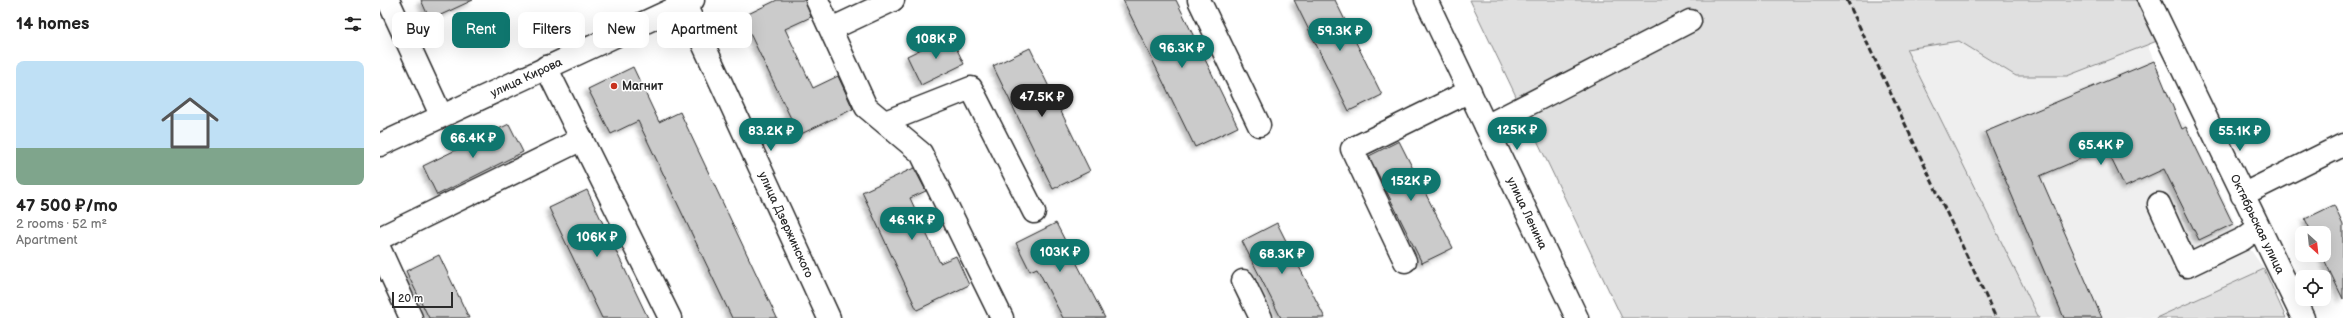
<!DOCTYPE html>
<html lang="en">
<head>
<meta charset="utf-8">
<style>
  body { margin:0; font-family:"Balsamiq Sans",sans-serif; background:#f2f2f2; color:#222; height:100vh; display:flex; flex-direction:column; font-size:15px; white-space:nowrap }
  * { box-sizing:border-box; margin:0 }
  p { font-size:13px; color:#767676 }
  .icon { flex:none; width:22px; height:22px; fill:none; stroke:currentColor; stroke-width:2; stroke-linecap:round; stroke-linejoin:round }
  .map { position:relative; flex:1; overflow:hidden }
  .sheet { display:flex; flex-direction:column; background:#fff; width:380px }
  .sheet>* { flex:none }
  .banner { position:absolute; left:12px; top:12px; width:380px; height:36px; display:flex; gap:8px }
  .needle { width:26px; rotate:153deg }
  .buttons { position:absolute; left:1915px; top:226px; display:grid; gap:8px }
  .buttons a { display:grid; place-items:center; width:36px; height:36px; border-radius:8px; background:#fff; box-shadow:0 4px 16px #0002; font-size:20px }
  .scale { position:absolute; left:12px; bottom:10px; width:61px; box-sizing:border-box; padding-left:4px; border:2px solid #2b2b2b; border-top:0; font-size:11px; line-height:14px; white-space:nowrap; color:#2b2b2b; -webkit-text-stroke:3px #fff; paint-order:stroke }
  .price { position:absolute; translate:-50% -34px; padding:0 9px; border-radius:14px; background:#0f766e; color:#fff; font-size:13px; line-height:26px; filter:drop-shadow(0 1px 2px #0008) }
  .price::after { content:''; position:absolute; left:50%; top:24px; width:12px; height:9px; margin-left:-6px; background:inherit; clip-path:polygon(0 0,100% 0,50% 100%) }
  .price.selected { background:#222; color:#fff }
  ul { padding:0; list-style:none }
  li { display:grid; align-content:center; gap:8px; height:212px; padding:0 16px }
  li+li { border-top:1px solid #e0e0e0 }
  li span { display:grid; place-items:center; height:124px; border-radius:8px; color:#555 }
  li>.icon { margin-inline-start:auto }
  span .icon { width:72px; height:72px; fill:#fffc; stroke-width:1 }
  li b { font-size:17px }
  h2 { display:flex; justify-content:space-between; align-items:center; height:48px; padding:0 16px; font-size:17px }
  .tag { padding:0 14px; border-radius:8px; background:#fff; box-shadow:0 4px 16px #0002; font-size:14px; line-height:36px }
  .tag.selected { background:#0f766e; color:#fff }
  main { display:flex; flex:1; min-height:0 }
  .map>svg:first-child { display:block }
  .built { fill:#efefef }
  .green { fill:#e0e0e0; stroke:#868686 }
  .building { fill:#cbcbcb; stroke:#2b2b2b; filter:url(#shadow) }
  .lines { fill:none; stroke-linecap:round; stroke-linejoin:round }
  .minor-casing { stroke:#2b2b2b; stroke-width:25 }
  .minor { stroke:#fff; stroke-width:22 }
  .rail { stroke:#2b2b2b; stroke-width:3; stroke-dasharray:6 3; stroke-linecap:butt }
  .poi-dot { fill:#c8321e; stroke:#fff; stroke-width:1.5 }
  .labels { text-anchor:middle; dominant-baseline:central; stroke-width:3; stroke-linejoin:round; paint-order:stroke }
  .street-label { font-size:12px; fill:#2b2b2b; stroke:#fff }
  .poi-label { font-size:12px; font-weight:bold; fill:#2b2b2b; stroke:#fff; text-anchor:start }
</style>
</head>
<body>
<main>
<section class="sheet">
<h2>14 homes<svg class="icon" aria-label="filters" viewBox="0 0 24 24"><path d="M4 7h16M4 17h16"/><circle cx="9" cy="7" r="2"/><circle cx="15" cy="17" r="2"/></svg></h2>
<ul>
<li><span style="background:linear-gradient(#bfe0f5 70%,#7fa58c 0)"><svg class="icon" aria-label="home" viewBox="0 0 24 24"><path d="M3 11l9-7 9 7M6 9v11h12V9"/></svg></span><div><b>47 500 ₽/mo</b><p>2 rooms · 52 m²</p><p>Apartment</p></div></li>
</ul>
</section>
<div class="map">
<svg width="1963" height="318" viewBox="0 0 1963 318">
  <defs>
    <filter id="shadow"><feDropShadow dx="-3.5" dy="3.5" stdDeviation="2" flood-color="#0004"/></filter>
  </defs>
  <rect width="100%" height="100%" fill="#fff"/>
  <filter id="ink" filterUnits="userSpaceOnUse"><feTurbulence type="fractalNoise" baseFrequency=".025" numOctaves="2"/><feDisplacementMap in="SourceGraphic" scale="8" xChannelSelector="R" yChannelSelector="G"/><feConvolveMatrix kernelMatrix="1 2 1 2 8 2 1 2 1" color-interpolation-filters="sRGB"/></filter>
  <g filter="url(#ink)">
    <path class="built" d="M1579,41l57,35h51l80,-32 30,74 9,7 57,114 21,30 -108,49h-117l-133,-269z"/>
    <g class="green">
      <path d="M1090,0h667l20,41 -90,35h-51l-57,-35 -53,8 133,269h-417z"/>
      <path d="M1884,269l22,49h-130z"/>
    </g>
    <g class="building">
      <path d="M41,0h52l-43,20z"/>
      <path d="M397,0h28l6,17 -26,12 28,59 25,-12 15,33 -54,26 -57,-118z"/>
      <path d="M743,0h53l62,127 -43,20z"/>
      <path d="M914,0h41l47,95 -33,16z"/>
      <path d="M570,35l14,29 -43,21 -14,-29z"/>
      <path d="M650,48l60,123 -37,18 -60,-123z"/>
      <path d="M1774,61l28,68 4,-2 47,97 -34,16 -35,-71 -39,18 -19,-39 -66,28 62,142h-38l-79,-186z"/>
      <path d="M253,67l26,55 21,-10 97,206h-45l-94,-197 -27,13 -23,-45z"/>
      <path d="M129,124l14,28 -86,43 -14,-29z"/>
      <path d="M1019,141l54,107 -31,15 -53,-107z"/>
      <path d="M534,168l12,23 -16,7 30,65 16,-7 13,29 -52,25 -55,-118z"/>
      <path d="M207,190l61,128h-46l-53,-110z"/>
      <path d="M1954,205l9,20v74l-21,-44h2v-22h-12l-7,-14z"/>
      <path d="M676,223l49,95h-42l-26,-50 -7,3 -14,-28z"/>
      <path d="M897,223l48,95h-44l-39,-77z"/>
      <path d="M59,255l30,63h-40l-23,-47z"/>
    </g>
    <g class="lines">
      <g class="minor-casing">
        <g id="minor">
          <path d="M8,0l53,115"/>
          <path id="s1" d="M303,0l146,318"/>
          <path d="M437,0l49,107 55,46 81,165"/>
          <path d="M819,0l60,125"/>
          <path id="s2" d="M1046,0l151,318"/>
          <path id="s3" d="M1769,0l154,318"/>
          <path d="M451,29l62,-29"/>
          <path d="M166,67l124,251"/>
          <path d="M505,122l86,-34 63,124"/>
          <path d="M1106,126l204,-105"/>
          <path id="s4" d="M0,145l313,-145"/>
          <path d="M1862,195l101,-50"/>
          <path d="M1779,204l28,62 56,-27 15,-11"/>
          <path d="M0,238l202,-99"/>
          <path d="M0,250l31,68"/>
          <path d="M1025,261l-53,-112 118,-58"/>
          <path d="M863,281l18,37"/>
        </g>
      </g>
      <use href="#minor" class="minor"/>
      <path class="rail" d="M1467,0l149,318"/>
    </g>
  </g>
  <circle class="poi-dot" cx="234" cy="86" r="4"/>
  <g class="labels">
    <g class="street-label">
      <text stroke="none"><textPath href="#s4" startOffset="161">улица Кирова</textPath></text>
      <text stroke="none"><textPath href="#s2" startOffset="236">улица Ленина</textPath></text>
      <text stroke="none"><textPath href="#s3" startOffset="249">Октябрьская улица</textPath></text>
      <text stroke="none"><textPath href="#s1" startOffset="247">улица Дзержинского</textPath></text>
    </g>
    <g class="poi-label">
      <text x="242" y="86">Магнит</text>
    </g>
  </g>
</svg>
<div class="buttons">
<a><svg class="needle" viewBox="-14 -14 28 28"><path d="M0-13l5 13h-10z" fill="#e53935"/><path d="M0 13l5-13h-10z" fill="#767676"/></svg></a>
<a><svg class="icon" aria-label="locate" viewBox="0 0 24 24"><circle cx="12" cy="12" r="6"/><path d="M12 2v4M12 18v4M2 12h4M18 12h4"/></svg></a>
</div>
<div class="scale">20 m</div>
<b class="price" style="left:960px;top:52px">59.3K ₽</b>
<b class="price" style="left:556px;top:60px">108K ₽</b>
<b class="price" style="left:802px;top:69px">96.3K ₽</b>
<b class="price selected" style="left:662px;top:118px">47.5K ₽</b>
<b class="price" style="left:1137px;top:151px">125K ₽</b>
<b class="price" style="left:391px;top:152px">83.2K ₽</b>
<b class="price" style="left:1860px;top:152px">55.1K ₽</b>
<b class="price" style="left:93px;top:159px">66.4K ₽</b>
<b class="price" style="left:1721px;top:166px">65.4K ₽</b>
<b class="price" style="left:1031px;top:202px">152K ₽</b>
<b class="price" style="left:532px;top:241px">46.9K ₽</b>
<b class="price" style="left:217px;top:258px">106K ₽</b>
<b class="price" style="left:680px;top:273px">103K ₽</b>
<b class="price" style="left:902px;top:275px">68.3K ₽</b>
<div class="banner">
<a class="tag">Buy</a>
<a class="tag selected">Rent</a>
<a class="tag">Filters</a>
<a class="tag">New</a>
<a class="tag">Apartment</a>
</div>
</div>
</main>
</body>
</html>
